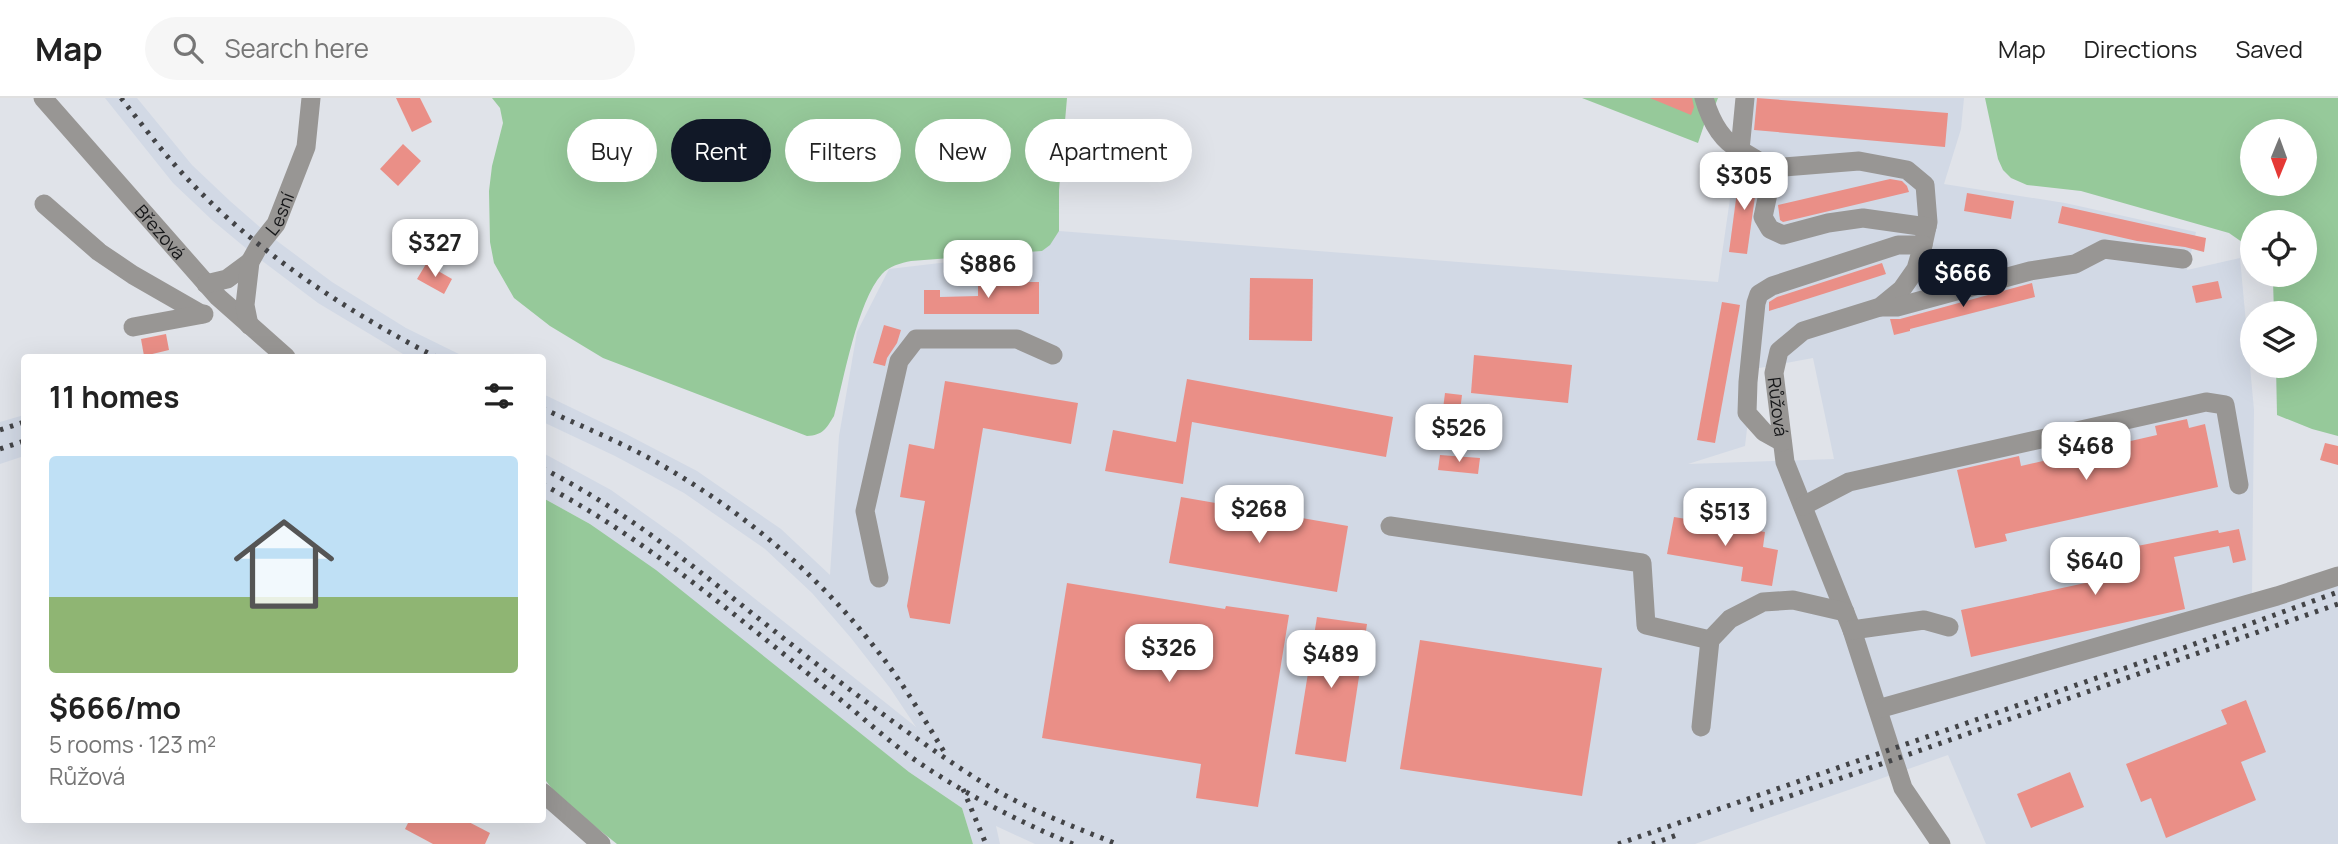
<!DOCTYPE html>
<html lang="en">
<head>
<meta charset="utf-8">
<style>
  body { margin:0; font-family:Manrope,sans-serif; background:#f6f6f6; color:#222; height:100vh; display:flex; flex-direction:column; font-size:26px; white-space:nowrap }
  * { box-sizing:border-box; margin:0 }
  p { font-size:23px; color:#767676 }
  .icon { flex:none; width:38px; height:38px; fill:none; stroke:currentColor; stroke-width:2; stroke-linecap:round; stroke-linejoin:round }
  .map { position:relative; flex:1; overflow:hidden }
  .drawer { position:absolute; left:21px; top:256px; width:525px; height:469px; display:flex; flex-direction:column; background:#fff; border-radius:7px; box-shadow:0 7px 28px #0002 }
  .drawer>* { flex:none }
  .top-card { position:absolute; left:567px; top:21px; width:665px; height:63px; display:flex; gap:14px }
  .needle { width:46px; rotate:181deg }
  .tools { position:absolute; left:2240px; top:21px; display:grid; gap:14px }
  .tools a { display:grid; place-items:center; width:77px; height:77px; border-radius:50%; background:#fff; box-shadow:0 7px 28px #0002; font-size:35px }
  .price { position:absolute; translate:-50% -60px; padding:0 16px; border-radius:14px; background:#fff; color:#222; font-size:23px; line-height:46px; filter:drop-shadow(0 2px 4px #0008) }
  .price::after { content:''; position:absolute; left:50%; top:42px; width:21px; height:16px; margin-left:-10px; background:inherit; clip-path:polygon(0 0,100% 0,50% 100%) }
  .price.on { background:#111827; color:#fff }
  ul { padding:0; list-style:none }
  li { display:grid; align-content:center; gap:14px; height:371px; padding:0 28px }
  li+li { border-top:2px solid #e0e0e0 }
  li span { display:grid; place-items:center; height:217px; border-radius:7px; color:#555 }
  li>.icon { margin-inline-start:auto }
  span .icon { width:126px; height:126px; fill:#fffc; stroke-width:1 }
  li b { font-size:30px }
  h2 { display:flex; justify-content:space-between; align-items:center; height:84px; padding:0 28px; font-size:30px }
  .tag { padding:0 24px; border-radius:32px; background:#fff; box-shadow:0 7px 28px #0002; font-size:24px; line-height:63px }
  .tag.on { background:#111827; color:#fff }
  header { display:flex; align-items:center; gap:42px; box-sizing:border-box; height:98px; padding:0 35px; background:#fff; border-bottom:2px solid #e0e0e0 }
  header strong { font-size:33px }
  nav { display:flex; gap:38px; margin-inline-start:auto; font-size:24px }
  .search { width:490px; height:63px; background:#f6f6f6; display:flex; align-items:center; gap:18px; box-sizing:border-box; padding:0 24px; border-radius:38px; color:#767676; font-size:26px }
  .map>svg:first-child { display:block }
  .built { fill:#d2d9e5; fill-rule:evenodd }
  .green { fill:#96c99a; fill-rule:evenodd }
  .building { fill:#ea8f87 }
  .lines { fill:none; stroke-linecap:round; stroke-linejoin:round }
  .minor { stroke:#989694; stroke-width:19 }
  .rail { stroke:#434447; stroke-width:5; stroke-dasharray:3.5 7; stroke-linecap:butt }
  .labels { text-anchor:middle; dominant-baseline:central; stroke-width:7; stroke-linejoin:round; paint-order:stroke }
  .street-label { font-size:18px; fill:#161719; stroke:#eef0f6 }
</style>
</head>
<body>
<header>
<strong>Map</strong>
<div class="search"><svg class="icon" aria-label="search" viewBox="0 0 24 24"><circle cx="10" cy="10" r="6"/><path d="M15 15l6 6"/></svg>Search here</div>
<nav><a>Map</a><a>Directions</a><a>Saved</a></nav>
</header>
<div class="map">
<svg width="2338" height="746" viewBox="0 0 2338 746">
  <rect width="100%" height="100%" fill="#e0e3e9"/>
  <g class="built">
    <path d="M105,0h32l55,67 38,36 39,34 63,47 74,46 59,29h-57l-90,-54 -65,-49 -41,-34 -39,-37z"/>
    <path d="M1752,0h212l-3,31 -17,55 121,19 131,29 -9,38 53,-12 14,152 -2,188 86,-22v268h-352l-38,-89 -253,89h-660l-39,-18 4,18h-27l-11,-36 -53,-36 -319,-248 -47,-26v-45l68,37 69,49 236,188 -26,-39 -39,-50 -39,-45 -47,-44 -81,-56 -69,-37 -72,-34v-28l83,40 71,37 84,58 49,46 9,-139 18,-104 32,-63 153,-18 17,-20 659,51 17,-118h11zM1813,260l21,101 -146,5 57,-18 9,-77z"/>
    <path d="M24,317v41l-24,8v-42z"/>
  </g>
  <g class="green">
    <path d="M492,0h575l-8,92v41l-9,14 -8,6 -131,10c-10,2 -22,5 -29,13 -25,28 -38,105 -48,142 -8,13 -11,19 -27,20l-204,-78 -53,-32 -36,-28 -20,-35 -4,-21 -1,-51 3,-25 11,-43 -3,-15z"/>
    <path d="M1582,0h136l-6,15 -6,6 -8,24z"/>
    <path d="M1985,0h353v338l-26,-7 -35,-14 -1,-49h29v-53h-31l-1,-32 -3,-6h35v-53h-53v27l-23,-16 -148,-42 -54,-6 -16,-7 -8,-8 -5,-11zM2305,33v53h-53v-53z"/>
    <path d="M543,400l47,26 66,46 253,202 53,36 11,36h-356l-58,-46 -16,-21z"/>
  </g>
  <g class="building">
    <path d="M396,0h24l12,24 -20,10z"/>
    <path d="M1650,0h42l2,9 -3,8z"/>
    <path d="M1757,0l191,15 -3,34 -191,-17z"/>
    <path d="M403,46l18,17 -23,25 -18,-17z"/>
    <path d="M1740,71l10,1 8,5 -11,79 -18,-2z"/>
    <path d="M1890,81l12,2 5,5 2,6 -126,30 -3,-2 -2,-15z"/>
    <path d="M1967,95l47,8 -3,18 -47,-8z"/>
    <path d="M2062,108l144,32 -2,14 -19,-5 -48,-6 -79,-18z"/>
    <path d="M1969,162l3,14 -44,12 -3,-9 4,-8z"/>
    <path d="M1882,165l4,11 -117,37v-9l8,-5z"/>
    <path d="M426,166l26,15 -8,15 -27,-15z"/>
    <path d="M1250,180l63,1 -1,62 -63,-1z"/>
    <path d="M2218,183l4,17 -26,5 -4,-17z"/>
    <path d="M978,184h61v32h-115v-24h16v7l38,-1z"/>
    <path d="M2032,185l3,14 -125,32v2l-16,4 -4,-16h10z"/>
    <path d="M1722,204l18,3 -25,138 -18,-3z"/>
    <path d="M884,227l17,5 -4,13 -10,15 -2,8 -12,-3z"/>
    <path d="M166,236l3,16 -25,6 -3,-17z"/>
    <path d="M1474,257l98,10 -4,38 -97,-10z"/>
    <path d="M1187,281l206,38 -7,40 -194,-35 -9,62 -78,-13 8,-41 63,12z"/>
    <path d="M945,283l133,22 -7,41 -88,-16 -33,196 -40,-6 -3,-12 18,-105 -25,-4 9,-53 25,5z"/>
    <path d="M1445,295l17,2 -2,16 -17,-2z"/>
    <path d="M2187,321l2,9 16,-4 13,63 -213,47 2,7 -32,7 -18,-78 62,-14 2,10 136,-31 -2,-9z"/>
    <path d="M2325,345l13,3v19l-18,-5z"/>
    <path d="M1440,357l40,3 -2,16 -40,-4z"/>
    <path d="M1181,399l167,29 -11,66 -168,-29z"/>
    <path d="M1674,419l91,15 -2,15 15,3 -6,36 -31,-5 2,-14 -76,-13z"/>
    <path d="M2239,431l7,31 -13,3 -4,-17 -55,11 11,52 -214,48 -10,-47 152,-33 -6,-25 111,-22 1,3z"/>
    <path d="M1067,485l158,26 1,-3 63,9 -31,192 -62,-9 5,-34 -159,-26z"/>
    <path d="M1317,519l50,7 -21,138 -51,-8z"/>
    <path d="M1420,542l182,28 -20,128 -182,-27z"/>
    <path d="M2246,602l20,52 -25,10 15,38 -90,38 -15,-40 -10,4 -15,-38 101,-40 -6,-14z"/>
    <path d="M2070,674l14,35 -53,21 -14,-34z"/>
    <path d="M410,721h53l27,14 -5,11h-52l-28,-15z"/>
  </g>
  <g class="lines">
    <g class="minor">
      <path id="s1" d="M43,0l175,199 68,60"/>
      <path d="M1704,0c6,21 16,42 36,52"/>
      <path id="s2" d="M1745,0l-5,52 25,15 19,2 75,-6 48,9 18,15 3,37 -5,23 -7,24 -14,20 -22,18 -77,24 -24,20 -5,22 11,89 67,168 51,158 38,56"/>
      <path d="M1774,68l-11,51 7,12 13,6 45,-12 35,-5 64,9"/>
      <path d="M44,106l55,48 34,23 68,39"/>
      <path d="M206,186l21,-5 23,-17"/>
      <path d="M1880,209h17l133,-36 45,-7 29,-15 79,10"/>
      <path id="s3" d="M249,227l-4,-20 5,-43 10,-18 16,-20 30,-77 5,-49"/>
      <path d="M133,229l71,-13"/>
      <path d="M1782,344l-18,-10 -17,-19 1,-31 8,-79 3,-9 13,-8 126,-41h25"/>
      <path d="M1803,408l46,-24 357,-80 19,3 14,80"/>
      <path d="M1390,428l252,37 4,62 64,15"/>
      <path d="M879,480l-14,-67 34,-150 17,-22h101l36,16"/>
      <path d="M1852,532l72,-10 25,7"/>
      <path d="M1878,611l399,-113 61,-20"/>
      <path d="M1701,629l9,-87 20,-21 33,-17 30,-2 52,12"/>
      <path d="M542,694l59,52"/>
    </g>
    <g class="rail">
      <path d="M121,0c20,25 39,51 61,75 67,74 165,139 254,184"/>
      <path d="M542,310c36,17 72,31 107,50 84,46 163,110 223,186 28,34 51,73 74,111"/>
      <path d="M0,332l24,-8"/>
      <path d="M0,351l24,-8"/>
      <path d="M542,370c73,37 134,84 197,135 77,61 155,123 238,176 44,28 92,46 140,65"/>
      <path d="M542,386c106,56 196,134 289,208 29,23 57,49 87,70 49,33 101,60 155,82"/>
      <path d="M963,691l23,55"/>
      <path d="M1750,712l588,-206"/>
      <path d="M1618,746l568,-197 152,-55"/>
      <path d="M1652,746l25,-9"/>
    </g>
  </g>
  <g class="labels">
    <g class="street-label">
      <text stroke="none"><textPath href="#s3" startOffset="121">Lesní</textPath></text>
      <text stroke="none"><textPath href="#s1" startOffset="178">Březová</textPath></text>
      <text stroke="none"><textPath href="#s2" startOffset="555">Růžová</textPath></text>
    </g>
  </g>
</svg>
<div class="tools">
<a><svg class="needle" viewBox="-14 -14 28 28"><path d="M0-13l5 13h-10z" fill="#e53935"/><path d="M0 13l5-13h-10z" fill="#767676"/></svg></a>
<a><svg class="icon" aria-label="locate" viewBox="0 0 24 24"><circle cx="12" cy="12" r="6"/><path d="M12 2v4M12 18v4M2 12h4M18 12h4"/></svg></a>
<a><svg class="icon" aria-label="layers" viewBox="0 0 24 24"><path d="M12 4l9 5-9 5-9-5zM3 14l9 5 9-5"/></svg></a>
</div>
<b class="price" style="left:1744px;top:114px">$305</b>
<b class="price" style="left:435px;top:181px">$327</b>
<b class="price" style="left:988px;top:202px">$886</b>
<b class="price on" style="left:1963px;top:211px">$666</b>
<b class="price" style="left:1459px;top:366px">$526</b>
<b class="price" style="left:2086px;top:384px">$468</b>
<b class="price" style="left:1259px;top:447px">$268</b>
<b class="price" style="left:1725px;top:450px">$513</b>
<b class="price" style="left:2095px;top:499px">$640</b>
<b class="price" style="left:1169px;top:586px">$326</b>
<b class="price" style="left:1331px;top:592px">$489</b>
<div class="top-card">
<a class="tag">Buy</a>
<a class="tag on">Rent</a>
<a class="tag">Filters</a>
<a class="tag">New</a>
<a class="tag">Apartment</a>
</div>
<section class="drawer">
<h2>11 homes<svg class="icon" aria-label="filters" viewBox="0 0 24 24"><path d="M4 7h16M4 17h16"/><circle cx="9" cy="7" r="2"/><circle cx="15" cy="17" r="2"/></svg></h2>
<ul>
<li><span style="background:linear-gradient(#bfe0f5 65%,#8fb573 0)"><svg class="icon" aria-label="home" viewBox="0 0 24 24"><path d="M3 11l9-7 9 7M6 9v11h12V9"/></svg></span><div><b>$666/mo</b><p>5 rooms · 123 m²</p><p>Růžová</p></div></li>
</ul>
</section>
</div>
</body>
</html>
